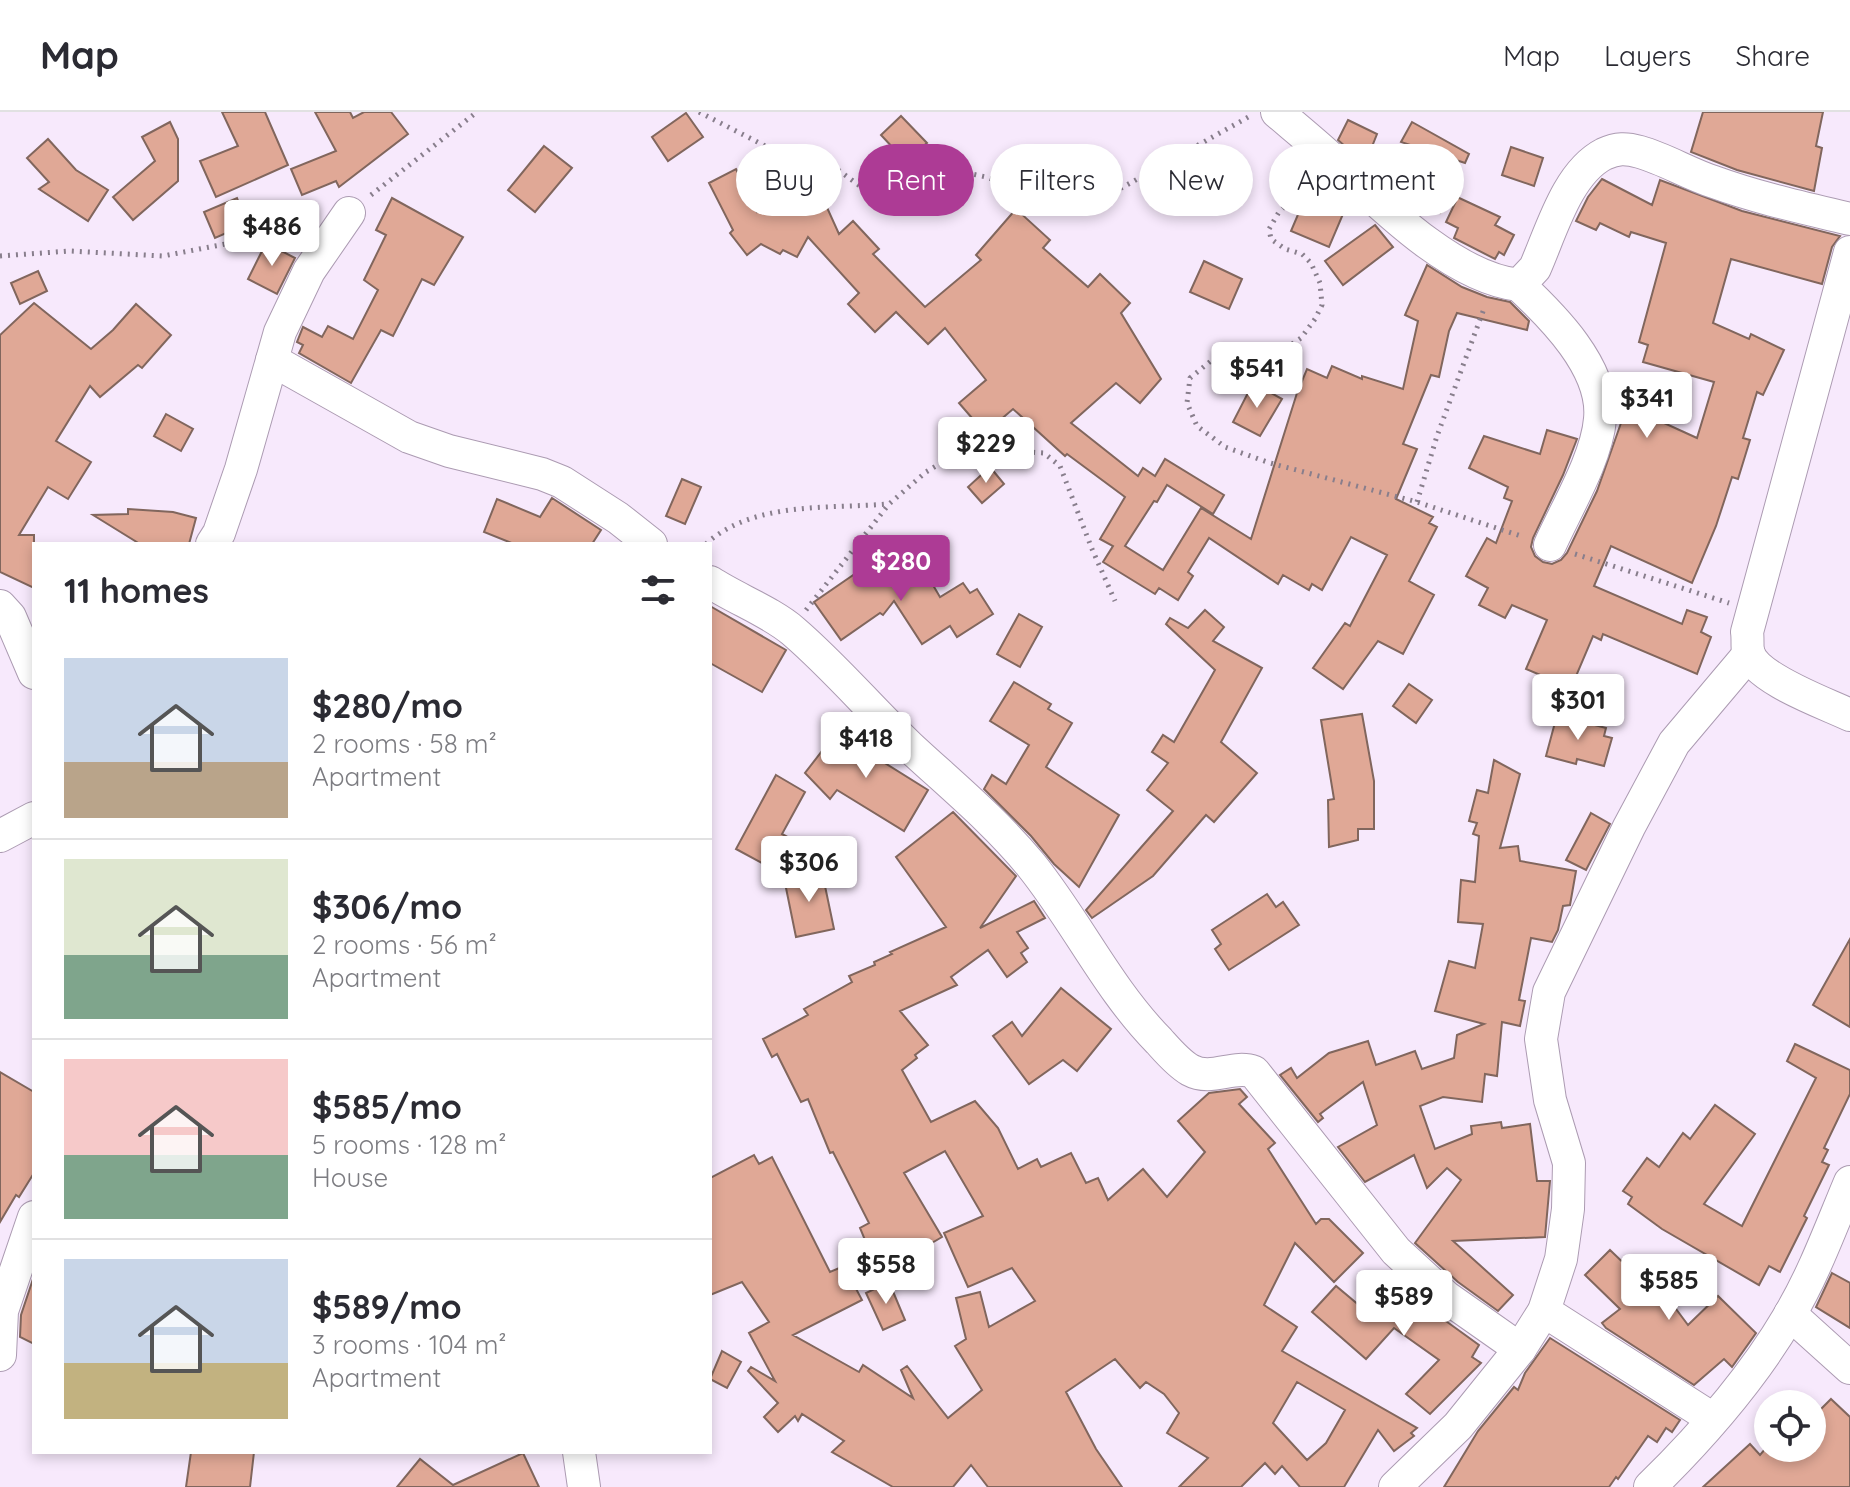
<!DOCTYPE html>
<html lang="en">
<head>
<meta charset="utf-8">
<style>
  body { margin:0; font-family:Quicksand,sans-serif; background:#f2f2f3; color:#2b2b33; height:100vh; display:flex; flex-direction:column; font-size:30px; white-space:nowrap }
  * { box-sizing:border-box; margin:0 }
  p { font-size:26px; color:#7c7c81 }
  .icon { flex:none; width:44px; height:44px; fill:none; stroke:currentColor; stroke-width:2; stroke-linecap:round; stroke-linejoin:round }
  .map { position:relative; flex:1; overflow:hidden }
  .panel { position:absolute; left:32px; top:430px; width:680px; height:912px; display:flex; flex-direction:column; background:#fff; border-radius:0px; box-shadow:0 4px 12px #0003 }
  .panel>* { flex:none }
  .hud { position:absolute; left:736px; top:32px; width:760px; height:72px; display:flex; gap:16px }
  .buttons { position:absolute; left:1754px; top:1278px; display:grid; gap:16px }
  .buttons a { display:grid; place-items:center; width:72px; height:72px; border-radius:50%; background:#fff; box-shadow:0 4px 12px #0003; font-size:40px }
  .price { position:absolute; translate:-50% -68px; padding:0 18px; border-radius:8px; background:#fff; color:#222; font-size:26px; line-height:52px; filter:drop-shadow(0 2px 4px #0008) }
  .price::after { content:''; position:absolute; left:50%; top:48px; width:24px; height:18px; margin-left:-12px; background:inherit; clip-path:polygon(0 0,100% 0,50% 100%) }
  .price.selected { background:#ad3b95; color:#fff }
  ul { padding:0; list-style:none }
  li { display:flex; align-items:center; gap:24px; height:200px; padding:0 32px }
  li+li { border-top:2px solid #e1e1e2 }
  li span { display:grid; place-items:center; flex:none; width:224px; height:160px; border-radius:0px; color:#555 }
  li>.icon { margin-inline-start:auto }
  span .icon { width:96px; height:96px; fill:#fffc; stroke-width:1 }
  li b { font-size:34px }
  h2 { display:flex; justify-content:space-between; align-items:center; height:96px; padding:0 32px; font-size:34px }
  .pill { padding:0 28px; border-radius:36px; background:#fff; box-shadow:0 4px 12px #0003; font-size:28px; line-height:72px }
  .pill.selected { background:#ad3b95; color:#fff }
  header { display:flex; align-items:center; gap:48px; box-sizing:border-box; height:112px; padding:0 40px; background:#fff; border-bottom:2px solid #e1e1e2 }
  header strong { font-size:38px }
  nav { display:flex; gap:44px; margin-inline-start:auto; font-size:28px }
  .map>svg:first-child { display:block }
  .building { fill:#e0a896; stroke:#81665d; stroke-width:2; fill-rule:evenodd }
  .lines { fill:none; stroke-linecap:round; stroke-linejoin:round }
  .minor-casing { stroke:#ac9bb2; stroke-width:34 }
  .path { stroke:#887e8c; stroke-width:5; stroke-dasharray:2 6; stroke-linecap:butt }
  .minor { stroke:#fff; stroke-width:32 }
</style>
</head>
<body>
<header>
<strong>Map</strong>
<nav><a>Map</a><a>Layers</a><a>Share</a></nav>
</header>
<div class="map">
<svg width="1850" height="1375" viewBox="0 0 1850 1375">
  <rect width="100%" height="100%" fill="#f7e9fc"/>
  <g class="building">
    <path d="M222,0h43l23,53 -72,32 -16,-36 38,-15z"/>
    <path d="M315,0h35l3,6 11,-6h27l17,22 -69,53 -3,-6 -34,14 -11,-26 45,-18z"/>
    <path d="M1703,0h120l-7,34 6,2 -8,43 -77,-21 -46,-18z"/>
    <path d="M686,1l17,24 -35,24 -16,-24z"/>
    <path d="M901,4l26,27 -5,4 3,3 -16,15 -28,-30z"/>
    <path d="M1348,8l29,14 -12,30 -27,-24z"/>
    <path d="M170,10l8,17v42l-45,39 -20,-23 42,-36 -13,-24z"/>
    <path d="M1412,10l57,32 -4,9 -64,-21z"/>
    <path d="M48,27l28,31 32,20 -20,31 -49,-32 10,-7 -22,-24z"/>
    <path d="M544,34l28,22 -37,44 -27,-22z"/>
    <path d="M1511,35l32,11 -9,28 -32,-11z"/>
    <path d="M736,57l21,43 10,-8 7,9 46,-21 19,42 14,-13 26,28 -6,5 52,53 56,-47 -5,-5 40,-46 34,31 -7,8 45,39 12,-13 30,29 -9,10 40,66 -21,24 -24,-20 -45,40 67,53 5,-8 12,8 10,-17 59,36 -11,19 -46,-29 -10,17 -3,-1 -29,45 38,24 38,-62 50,31 46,-146 10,-24 20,9 5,-12 30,13v-3l41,13 15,-68 -13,-6 22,-50 35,22 25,10 23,5 19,19 -2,9 -70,-17 -8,18 -10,46 -8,-2 -28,69 14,5 -21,50 37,18 -4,6 8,4 -28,54 25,14 -31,59 -25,-13 -35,48 -30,-21 32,-45 5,3 37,-71 -36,-18 -29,53 -10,-6 -3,6 -26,-15 -5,9 -69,-46 -21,34 5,4 -15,24 -19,-12 -4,6 -52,-32 10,-16 -13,-7 25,-42 -58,-43 -2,2 -52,-47 -28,24 -26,-30 27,-23 -41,-52 -17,16 -32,-32 -21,20 -27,-28 11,-11 -51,-56 -11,20 -14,-7 -3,4 -19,-10 -14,11 -17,-22 3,-3 -24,-47z"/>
    <path d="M1602,67l50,26 8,-25 82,31 98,25 -8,11 -10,37 -91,-25 -18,64 36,16 2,-5 33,16 -21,45 -6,-3 -14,46 7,2 -12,39 -6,-2 -16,49 -24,57 -81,-37 -17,40 88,38 5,-14 20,7 -6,15 10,5 -14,37 -94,-40 -2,6 -8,-4 -22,52 -45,-19 21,-49 -35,-15 -7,13 -26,-13 9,-17 -22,-12 21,-38 9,5 16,-42 -8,-3 4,-11 -39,-19 15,-32 56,18 7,-24 30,9 -14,36 -30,63 -2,9 4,9 8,6 9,2 9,-4 6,-7 30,-62 30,-85 70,32 17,-56 -71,-20 5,-17 -9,-3 27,-99 -35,-11 -2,5 -29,-14 -4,7 -20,-9 12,-24z"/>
    <path d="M1427,71l73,34 -5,8 19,10 -10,20 -5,-3 -4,7 -41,-21 4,-10 -12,-6 10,-21 -16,12 -23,-12z"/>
    <path d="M1308,79l38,16 -17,40 -38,-16z"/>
    <path d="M237,86l10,26 -32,14 -11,-26z"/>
    <path d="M392,86l71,39 -29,48 -12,-6 -29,57 -12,-6 -30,53 -52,-30 4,-8 -6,-3 6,-15 19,10 6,-11 25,13 25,-49 -14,-10 22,-45 -10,-5z"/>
    <path d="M1375,113l18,22 -50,38 -18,-24z"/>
    <path d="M266,131l29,15 -18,36 -29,-15z"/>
    <path d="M1204,149l38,18 -13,30 -39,-17z"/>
    <path d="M38,159l9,20 -27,13 -9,-21z"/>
    <path d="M34,191l57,46 22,-19 23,-26 35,31 -29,33 -4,-3 -38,32 -10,-11 -34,55 35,21 -23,37 -20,-12 -29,48h15v53l-34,-16v-237z"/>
    <path d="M1253,271l29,16 -22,37 -27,-14z"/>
    <path d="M166,302l27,15 -12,22 -27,-15z"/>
    <path d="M990,355l14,17 -22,19 -14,-16z"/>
    <path d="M682,367l19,8 -16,37 -19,-8z"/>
    <path d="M552,386l49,32 -9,14h-78l-30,-12 13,-33 43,18z"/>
    <path d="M128,397l45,3 23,6 -7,26h-49l-47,-29 35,-1z"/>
    <path d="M878,446l21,16 3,-4 19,15 9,-5 10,17 23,-14 7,10 7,-4 16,25 -36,23 -7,-11 -28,18 -28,-43 -11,14 -3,-2 -39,27 -27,-38z"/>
    <path d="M710,494l76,44 -24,42 -52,-29z"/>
    <path d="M1205,498l19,17 -11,14 49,27 -41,74 36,31 -43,49 -8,-7 -53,61 -61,42 -6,-8 87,-99 -26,-21 21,-27 -16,-11 11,-17 11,7 41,-72 -49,-46 4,-6 18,10z"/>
    <path d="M1019,502l23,13 -22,40 -23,-13z"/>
    <path d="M1014,570l37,22 -3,5 24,14 -26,44 73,48 -40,72 -25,-23 -23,-28 -47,-47 8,-14 14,9 23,-39 -39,-24z"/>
    <path d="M1409,572l23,16 -16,23 -23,-17z"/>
    <path d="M1362,602l12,67v48h-16v11l-29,7 -1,-47 6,-1 -13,-79z"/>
    <path d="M1557,603l49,13 -2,8 8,2 -8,28 -27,-7 -1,5 -30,-8z"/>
    <path d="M842,613l19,15 -5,5 72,45 -24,41 -67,-41 -7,9 -25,-26z"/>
    <path d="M1494,648l26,14 -20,74 18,-2 2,15 56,10 -6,34 -7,1 -5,24 -6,12 -21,-4 -12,62 6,1 -5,25 -18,-4 -5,54 -12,-2 -3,28 -39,-5 -23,9 15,43 37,-15 -1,-8 30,-4 1,6 28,-4 7,57h13l-5,56 -92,4 60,54 -15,16 -40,-29 -43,-39 46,-63 -14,-12 -20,20 -13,-33 -49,27 -27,-35 39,-22 -14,-43 -43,32 3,4 -5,4 -38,-47 11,-7 6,10 32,-25 39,-12 8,24 39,-14 7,18 32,-11 3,-23 27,-11 -49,-13 14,-50 26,7 8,-44 -25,-2 3,-42 14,2 4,-46 -6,-2 4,-11 -8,-2 8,-31 11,3z"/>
    <path d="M776,663l29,17 -23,42 20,11 -16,31 -50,-27z"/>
    <path d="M953,700l63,64 -36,52 54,-27 11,17 -28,14 11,16 -7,5 6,9 -20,15 -19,-27 -37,27 6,8 -57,26 28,34 -13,10 2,3 -15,12 29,52 44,-21 23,27 20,41 19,-10 4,8 30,-14 15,30 12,-5 10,22 35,-31 24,28 38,-45 -27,-31 31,-28 31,-4 7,8 -8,7 36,39 -7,6 48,75 5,-5h8l34,34 -29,29 -39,-39 -31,62 33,22 -15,24 135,77 -6,5 3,3 -20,15 -16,-21 -34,57h-44l-18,-21 -7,8 -10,-11 -24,24h-62l29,-29 -41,-25 12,-20 -15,-19 -18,-12 -6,6 -25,-29 -49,33 30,57 26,38h-134l-17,-22 -18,22h-60l-61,-35 12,-11 -42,-27 -4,7 -3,-5 -17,16 -14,-15 14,-14 -30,-32 3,-4 24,14 -26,-48 20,-11 -27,-40 -32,13v-117l44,-23 5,9 13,-7 58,115 14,-6 18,34 -69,35 66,37 4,-7 50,33 -12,-28 6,-4 41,52 34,-28 -27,-44 11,-7 -10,-41 24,-6 9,35 46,-26 -23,-33 -44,19 -24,-54 39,-17 -38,-65 -41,22 38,64 -63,37 -19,-46 9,-5 -36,-71 -3,1 -22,-54 -7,3 -24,-48 -5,3 -9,-18 45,-24 -4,-6 48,-27 -3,-6 26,-11 -1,-3 18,-8 -2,-2 56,-25 -50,-70zM1297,1270l48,28 -19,33 -19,17 -34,-37z"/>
    <path d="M1591,701l19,11 -24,46 -20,-10z"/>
    <path d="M821,755l13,62 -38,8 -11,-54z"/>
    <path d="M1267,782l9,13 7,-5 16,23 -70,45 -14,-21 6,-5 -9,-14z"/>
    <path d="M1850,827v88l-37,-22z"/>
    <path d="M1061,876l50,41 -34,42 -14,-11 -34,24 -36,-48 19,-14 10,14z"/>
    <path d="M1795,932l55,26v24l-26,54 4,2 -6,12 7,3 -25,51 3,2 -27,54 -11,-6 -10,19 -97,-56 -34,-25 4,-7 -9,-6 24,-33 12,9 24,-34 7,6 25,-34 40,29 -51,70 38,22 74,-148 -29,-17z"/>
    <path d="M0,960l34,20v81l-15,24 -3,-2 -16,27z"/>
    <path d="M1610,1138l25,24 6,-12 47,63 30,-29 38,37 -24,34 -8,-8 -30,26 -88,-57 -4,-5 18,-14 -35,-34z"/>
    <path d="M1832,1161l18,10v45l-34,-21z"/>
    <path d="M34,1164v68l-14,-7 1,-22z"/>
    <path d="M1389,1167l22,22 3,-3 65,47 -7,12 9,6 -51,51 -24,-20 33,-34 -45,-32 -28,31 -54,-47 24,-26 30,25z"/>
    <path d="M889,1170l16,38 -22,10 -17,-37z"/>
    <path d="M1550,1226l130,82 -8,12 -6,-4 -9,14 -9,-6 -30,43 -2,-2 -7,10h-165l34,-56 36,-44 4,3 7,-17z"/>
    <path d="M722,1239l19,11 -14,26 -17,-9z"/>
    <path d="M1831,1287l19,18v70h-147l47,-43 10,11 6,-7h46v-30z"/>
    <path d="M191,1340h63l-4,35h-64z"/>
    <path d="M523,1341l16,34h-142l23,-28 33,26z"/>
  </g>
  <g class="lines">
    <g class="minor-casing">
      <g id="minor">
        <path d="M1277,0c20,17 41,34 60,52 46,43 117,114 182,121l16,-17c16,-36 32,-95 69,-114 13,-6 22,-6 36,-2 25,7 49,22 74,30 44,16 90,26 136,37"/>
        <path d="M1850,140l-103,380c1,6 0,14 1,20 8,27 77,51 102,63"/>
        <path d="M1519,173c33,31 86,83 81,134 -3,39 -34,90 -50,126"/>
        <path d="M272,248l137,77 40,14 93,23 20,8 56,36 33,26"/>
        <path d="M212,432l7,-11 22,-64 39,-137 29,-61 40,-58"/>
        <path d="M710,470c26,17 61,30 83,49 42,36 77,78 117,116 41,38 85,74 121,118 46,57 76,123 128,176 9,10 19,22 31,29 22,12 43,-6 64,2l142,179 50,46 74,52"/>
        <path d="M0,494l10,11 24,56"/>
        <path d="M0,724l34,-18"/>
        <path d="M1544,1199l169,108"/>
        <path d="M1790,1202l60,54"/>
        <path d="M0,1243l2,-44 32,-94"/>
        <path d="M579,1340l5,35"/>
        <path d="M1395,1375l63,-61 62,-77 24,-38 17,-52 7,-50 1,-46 -19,-63 -9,-61 8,-47 80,-165 45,-84 75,-89"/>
        <path d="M1650,1375c52,-51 102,-108 139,-171 25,-42 42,-89 61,-134"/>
      </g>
    </g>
    <g class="path">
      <path d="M699,0l76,39 23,9 36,7 26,19 12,1 51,-15 30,-2 33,7 35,12 64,12 31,-10 136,-76"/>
      <path d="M1313,68l-34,32 -10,17 2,10 14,10 17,5 9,9 9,20 2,22 -7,14 -14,19 -22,15 -67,7 -22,18 -3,25 10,23 28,21 45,16 147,39 107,35"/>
      <path d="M371,83l106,-83"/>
      <path d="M0,144l70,-5 93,5 78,-15 67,-19"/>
      <path d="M1417,390l20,-66 48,-130"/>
      <path d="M706,432c47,-43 122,-35 182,-40"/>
      <path d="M1575,442l154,49"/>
      <path d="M806,498l83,-106 37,-32 27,-16 27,-7 64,4 16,13 32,83 23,52"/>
    </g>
    <use href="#minor" class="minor"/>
  </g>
</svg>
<div class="buttons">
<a><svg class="icon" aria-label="locate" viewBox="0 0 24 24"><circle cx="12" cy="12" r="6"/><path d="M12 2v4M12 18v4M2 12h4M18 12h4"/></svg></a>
</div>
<b class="price" style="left:272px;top:156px">$486</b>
<b class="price" style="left:1257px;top:298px">$541</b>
<b class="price" style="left:1647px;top:328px">$341</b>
<b class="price" style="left:986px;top:373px">$229</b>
<b class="price selected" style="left:901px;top:491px">$280</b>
<b class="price" style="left:1578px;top:630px">$301</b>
<b class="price" style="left:866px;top:668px">$418</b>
<b class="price" style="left:809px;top:792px">$306</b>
<b class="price" style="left:886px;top:1194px">$558</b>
<b class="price" style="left:1669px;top:1210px">$585</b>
<b class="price" style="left:1404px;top:1226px">$589</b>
<div class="hud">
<a class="pill">Buy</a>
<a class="pill selected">Rent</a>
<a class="pill">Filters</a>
<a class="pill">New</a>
<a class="pill">Apartment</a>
</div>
<section class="panel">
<h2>11 homes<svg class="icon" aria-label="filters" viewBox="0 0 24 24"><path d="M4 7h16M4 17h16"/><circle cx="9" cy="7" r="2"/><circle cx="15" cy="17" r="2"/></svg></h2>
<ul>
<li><span style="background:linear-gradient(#c9d6e8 65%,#b9a48a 0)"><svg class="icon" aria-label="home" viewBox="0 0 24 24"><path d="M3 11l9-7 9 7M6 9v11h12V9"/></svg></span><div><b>$280/mo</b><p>2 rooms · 58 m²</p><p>Apartment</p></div></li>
<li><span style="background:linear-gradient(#dfe7d0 60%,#7fa58c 0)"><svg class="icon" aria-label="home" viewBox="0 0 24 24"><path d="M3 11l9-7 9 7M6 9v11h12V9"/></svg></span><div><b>$306/mo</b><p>2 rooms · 56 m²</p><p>Apartment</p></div></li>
<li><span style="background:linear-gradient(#f6c9c9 60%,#7fa58c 0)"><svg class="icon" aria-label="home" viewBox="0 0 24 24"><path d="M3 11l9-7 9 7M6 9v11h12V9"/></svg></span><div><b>$585/mo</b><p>5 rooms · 128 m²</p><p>House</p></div></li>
<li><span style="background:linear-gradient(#c9d6e8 65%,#c2b280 0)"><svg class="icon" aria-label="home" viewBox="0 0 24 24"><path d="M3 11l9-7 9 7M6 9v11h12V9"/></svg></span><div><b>$589/mo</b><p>3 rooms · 104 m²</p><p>Apartment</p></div></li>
</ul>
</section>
</div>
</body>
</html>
